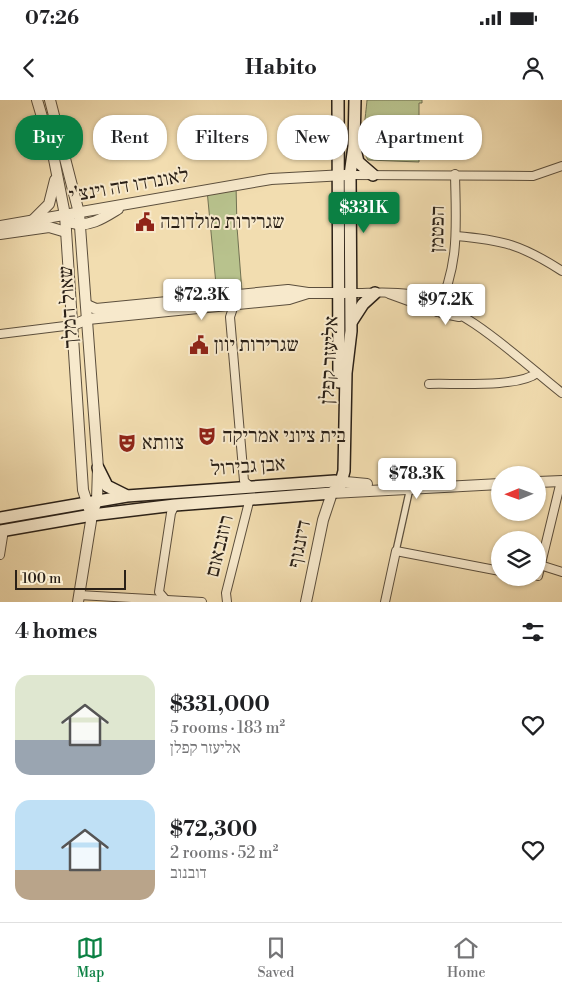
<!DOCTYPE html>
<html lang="en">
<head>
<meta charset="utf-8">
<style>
  body { margin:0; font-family:"Libre Bodoni","Frank Ruhl Libre",serif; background:#f2f2f2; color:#202124; height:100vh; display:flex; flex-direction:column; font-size:19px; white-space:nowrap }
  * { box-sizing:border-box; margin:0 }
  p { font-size:16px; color:#757577 }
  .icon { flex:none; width:28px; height:28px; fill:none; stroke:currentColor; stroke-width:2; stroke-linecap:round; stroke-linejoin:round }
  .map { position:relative; height:502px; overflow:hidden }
  .sheet { display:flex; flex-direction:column; background:#fff; flex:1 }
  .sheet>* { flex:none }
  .banner { position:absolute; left:15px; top:15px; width:532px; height:45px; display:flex; gap:10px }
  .needle { width:32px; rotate:269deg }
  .controls { position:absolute; left:491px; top:366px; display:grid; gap:10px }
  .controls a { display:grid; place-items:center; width:55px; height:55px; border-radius:50%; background:#fff; box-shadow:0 1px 4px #0004; font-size:25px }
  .scale { position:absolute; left:15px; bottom:12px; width:111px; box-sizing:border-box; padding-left:5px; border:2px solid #2a2017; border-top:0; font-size:14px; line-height:18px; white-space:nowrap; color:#2a2017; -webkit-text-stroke:4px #f7e9cc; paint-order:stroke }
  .price { position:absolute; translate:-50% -42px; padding:0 11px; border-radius:5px; background:#fff; color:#222; font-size:16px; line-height:32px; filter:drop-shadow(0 1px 2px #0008) }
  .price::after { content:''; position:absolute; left:50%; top:30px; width:15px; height:11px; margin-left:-8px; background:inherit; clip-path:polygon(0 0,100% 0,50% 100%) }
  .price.selected { background:#0b8043; color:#fff }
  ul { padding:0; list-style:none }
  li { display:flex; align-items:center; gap:15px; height:125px; padding:0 15px }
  li span { display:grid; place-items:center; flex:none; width:140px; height:100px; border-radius:15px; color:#555 }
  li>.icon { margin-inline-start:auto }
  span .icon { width:60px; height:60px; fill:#fffc; stroke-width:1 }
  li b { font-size:21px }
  h2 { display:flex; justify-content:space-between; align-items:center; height:60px; padding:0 15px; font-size:21px }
  .pill { padding:0 18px; border-radius:20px; background:#fff; box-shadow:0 1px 4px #0004; font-size:18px; line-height:45px }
  .pill.selected { background:#0b8043; color:#fff }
  .status { display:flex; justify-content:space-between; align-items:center; height:35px; padding:0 25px; background:#fff; direction:ltr }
  .status svg { height:14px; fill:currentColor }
  header { display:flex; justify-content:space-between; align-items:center; height:65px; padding:0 15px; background:#fff; font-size:22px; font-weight:800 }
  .menu { display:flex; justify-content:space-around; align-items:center; height:70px; border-top:1px solid #e0e0e0; background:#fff; font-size:14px; color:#757577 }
  .menu a { display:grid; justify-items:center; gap:2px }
  .menu .selected { color:#0b8043 }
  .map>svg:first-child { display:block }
  .green { fill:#b8c28d; stroke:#717152 }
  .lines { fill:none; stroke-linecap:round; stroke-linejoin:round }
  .pedestrian-casing { stroke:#5c4f3d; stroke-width:8 }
  .minor-casing { stroke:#5c4f3d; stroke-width:10 }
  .tertiary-casing { stroke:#5c4f3d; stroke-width:12 }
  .secondary-casing { stroke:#2a2017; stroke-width:14 }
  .pedestrian { stroke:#f7e9cc; stroke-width:5.5 }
  .minor { stroke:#f7e9cc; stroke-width:8 }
  .tertiary { stroke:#f7e9cc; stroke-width:10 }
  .secondary { stroke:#f7e9cc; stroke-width:11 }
  .labels { text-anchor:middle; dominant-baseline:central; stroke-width:4; stroke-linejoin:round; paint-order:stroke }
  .street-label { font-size:20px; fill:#2a2017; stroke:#f7e9cc }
  .poi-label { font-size:20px; fill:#2a2017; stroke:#f7e9cc; text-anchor:start }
</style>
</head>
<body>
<div class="status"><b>07:26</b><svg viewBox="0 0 49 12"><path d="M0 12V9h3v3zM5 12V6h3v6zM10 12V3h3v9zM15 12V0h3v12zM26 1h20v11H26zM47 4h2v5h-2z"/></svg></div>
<header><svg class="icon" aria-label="back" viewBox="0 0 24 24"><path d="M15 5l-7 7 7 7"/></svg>Habito<svg class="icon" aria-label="person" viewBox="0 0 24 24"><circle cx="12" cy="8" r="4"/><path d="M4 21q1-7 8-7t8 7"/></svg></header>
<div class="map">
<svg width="562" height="502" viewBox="0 0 562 502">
  <rect width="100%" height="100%" fill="#f2ddb0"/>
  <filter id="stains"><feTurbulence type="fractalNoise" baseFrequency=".004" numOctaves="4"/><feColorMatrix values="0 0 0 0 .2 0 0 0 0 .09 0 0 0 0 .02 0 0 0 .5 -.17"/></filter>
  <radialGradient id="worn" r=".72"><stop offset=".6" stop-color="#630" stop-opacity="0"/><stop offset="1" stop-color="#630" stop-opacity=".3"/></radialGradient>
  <g class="green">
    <path d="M367,0h55v3h-3v59l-51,-2c-8,-12 -2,-46 -1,-60z"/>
    <path d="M236,85l1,42 5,65 -25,3 -10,-105z"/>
  </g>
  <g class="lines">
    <g class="pedestrian-casing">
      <path id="pedestrian" d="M396,451l14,-63"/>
    </g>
    <g class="minor-casing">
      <g id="minor">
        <path d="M350,75l183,1 29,-10"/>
        <path d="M456,136c47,4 66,9 106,35"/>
        <path d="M351,193c19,0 40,-2 58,1 54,10 110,65 153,99"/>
        <path d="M389,194l55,20 15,3"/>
        <path d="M238,204l-5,4 -3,9 14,164 6,5"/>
        <path d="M437,212c23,-49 19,-85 18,-138"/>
        <path d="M0,234l73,-9"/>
        <path d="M429,284c25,-1 89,4 108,-11"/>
        <path d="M0,455l4,-25"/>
        <path d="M540,465l22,7"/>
        <path d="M538,476l23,-95"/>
        <path d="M79,495l123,7"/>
        <path d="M165,499l-6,-7 12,-79 4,-8"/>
        <path d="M227,502l-1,-9 24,-95"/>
        <path d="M385,502l11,-51 104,20"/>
      </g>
    </g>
    <g class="tertiary-casing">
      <g id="tertiary">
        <path d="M37,0l16,54 12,61 18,275 6,19"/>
        <path d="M50,0l29,113 19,255 -1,32 -5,15 -14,87"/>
        <path d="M65,115l7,8c17,5 33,-6 46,-14"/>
        <path d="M33,120l16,-16 6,-24"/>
        <path d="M0,126l271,-47 74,-4"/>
        <path d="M0,134l49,-7 17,5"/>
        <path d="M87,205l9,4 192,-19 20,3h37"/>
        <path d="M73,225l15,-6 201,-20 19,-6"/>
        <path d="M335,381l32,3"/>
        <path d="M538,382l24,-1"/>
        <path d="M306,502l17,-82 9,-27 168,-9"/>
      </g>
    </g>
    <g class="secondary-casing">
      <g id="secondary">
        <path d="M338,0l1,282"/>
        <path d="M355,49l3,13 15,13"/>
        <path d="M352,221l11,-17 12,-11"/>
        <path d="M98,368l9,18 18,9"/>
        <path d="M332,393l8,-7 4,-15 2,-98 5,-42 -1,-156 4,-29 1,-46"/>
        <path d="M0,418l127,-22 208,-15"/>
        <path d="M0,431l92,-16 83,-10 157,-12"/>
      </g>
    </g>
    <use href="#pedestrian" class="pedestrian"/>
    <use href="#minor" class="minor"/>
    <use href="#tertiary" class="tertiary"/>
    <use href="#secondary" class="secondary"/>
  </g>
  <defs>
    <g id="civic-bare" transform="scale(1.5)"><path d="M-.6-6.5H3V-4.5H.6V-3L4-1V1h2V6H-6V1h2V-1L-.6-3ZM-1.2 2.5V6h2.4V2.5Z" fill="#8f2418" stroke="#f7e9cc" stroke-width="2.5" paint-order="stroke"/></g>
    <g id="theatre-bare" transform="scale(1.5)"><path d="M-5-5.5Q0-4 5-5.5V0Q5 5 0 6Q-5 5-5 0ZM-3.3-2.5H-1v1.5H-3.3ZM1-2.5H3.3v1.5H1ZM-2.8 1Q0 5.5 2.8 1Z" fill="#8f2418" stroke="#f7e9cc" stroke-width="2.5" paint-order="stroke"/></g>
  </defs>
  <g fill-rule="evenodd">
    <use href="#civic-bare" x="145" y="122"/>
    <use href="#civic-bare" x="199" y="245"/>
    <use href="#theatre-bare" x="207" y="336"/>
    <use href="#theatre-bare" x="127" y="343"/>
  </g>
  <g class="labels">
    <g class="street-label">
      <text transform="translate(129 86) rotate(-10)">לאונרדו דה וינצ'י</text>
      <text transform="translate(438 129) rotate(-89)">הפטמן</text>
      <text transform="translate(69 207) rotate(-94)">שאול המלך</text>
      <text transform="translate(330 260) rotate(-87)">אליעזר קפלן</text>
      <text transform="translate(248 367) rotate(-4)">אבן גבירול</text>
      <text transform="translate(300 444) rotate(-78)">דיזנגוף</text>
      <text transform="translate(220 446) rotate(-76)">רוזנבאום</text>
    </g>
    <g class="poi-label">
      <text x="160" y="122">שגרירות מולדובה</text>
      <text x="214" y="245">שגרירות יוון</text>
      <text x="222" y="336">בית ציוני אמריקה</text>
      <text x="142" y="343">צוותא</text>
    </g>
  </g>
  <rect width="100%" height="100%" filter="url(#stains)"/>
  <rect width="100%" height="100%" fill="url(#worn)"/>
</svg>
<div class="controls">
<a><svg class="needle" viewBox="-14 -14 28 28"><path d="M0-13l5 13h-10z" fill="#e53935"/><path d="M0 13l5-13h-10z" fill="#757577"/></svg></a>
<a><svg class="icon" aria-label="layers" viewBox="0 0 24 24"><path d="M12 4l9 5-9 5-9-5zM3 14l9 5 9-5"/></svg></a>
</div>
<div class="scale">100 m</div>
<b class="price selected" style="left:364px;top:134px">$331K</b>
<b class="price" style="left:202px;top:221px">$72.3K</b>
<b class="price" style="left:446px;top:226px">$97.2K</b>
<b class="price" style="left:417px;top:400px">$78.3K</b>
<div class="banner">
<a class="pill selected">Buy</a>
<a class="pill">Rent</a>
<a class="pill">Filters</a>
<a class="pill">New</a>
<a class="pill">Apartment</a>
</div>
</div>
<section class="sheet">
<h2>4 homes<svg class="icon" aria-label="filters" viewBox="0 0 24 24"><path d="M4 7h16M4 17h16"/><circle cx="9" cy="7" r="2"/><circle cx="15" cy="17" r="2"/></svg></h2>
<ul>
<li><span style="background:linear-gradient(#dfe7d0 65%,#9aa5b1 0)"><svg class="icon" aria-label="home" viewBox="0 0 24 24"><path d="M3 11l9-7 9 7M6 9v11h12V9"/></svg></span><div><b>$331,000</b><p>5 rooms · 183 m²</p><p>אליעזר קפלן</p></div><svg class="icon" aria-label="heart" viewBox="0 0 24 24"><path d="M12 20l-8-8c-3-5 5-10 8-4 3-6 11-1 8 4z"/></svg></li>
<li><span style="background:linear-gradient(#bfe0f5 70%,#b9a48a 0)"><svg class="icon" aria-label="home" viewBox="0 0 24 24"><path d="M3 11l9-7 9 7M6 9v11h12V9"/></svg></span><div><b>$72,300</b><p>2 rooms · 52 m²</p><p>דובנוב</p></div><svg class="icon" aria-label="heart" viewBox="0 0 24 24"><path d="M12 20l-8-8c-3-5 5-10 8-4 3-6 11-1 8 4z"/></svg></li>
</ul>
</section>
<nav class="menu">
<a class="selected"><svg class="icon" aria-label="map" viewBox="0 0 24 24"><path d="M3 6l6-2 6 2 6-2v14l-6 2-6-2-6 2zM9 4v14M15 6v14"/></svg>Map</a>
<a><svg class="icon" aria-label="saved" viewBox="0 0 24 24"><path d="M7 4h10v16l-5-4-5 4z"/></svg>Saved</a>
<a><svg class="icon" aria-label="home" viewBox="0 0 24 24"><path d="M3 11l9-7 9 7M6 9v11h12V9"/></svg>Home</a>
</nav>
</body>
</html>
